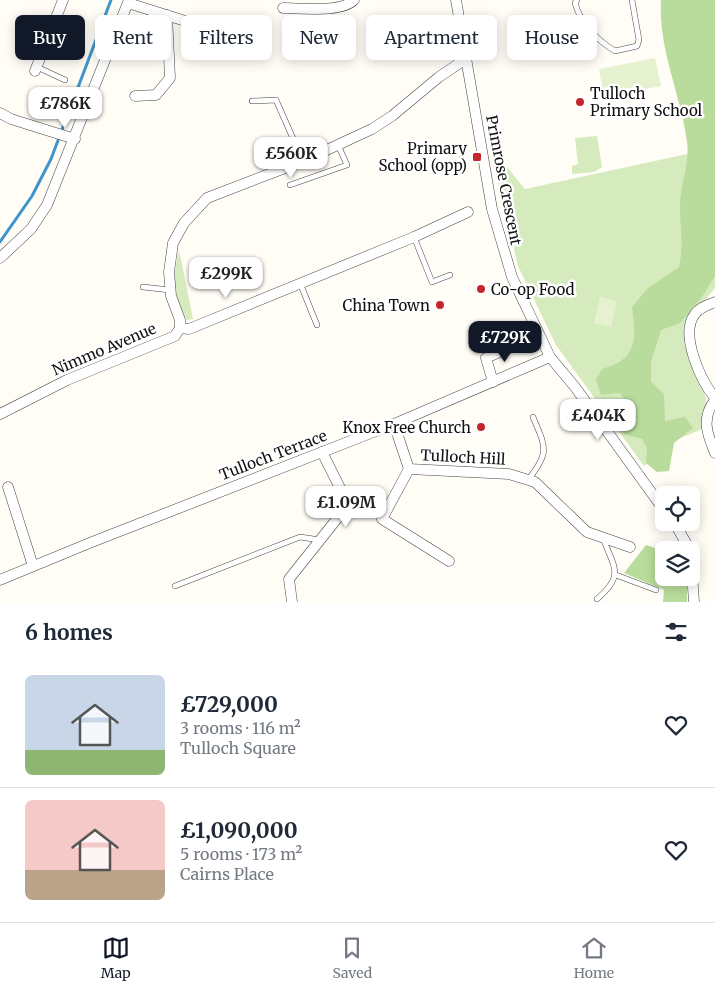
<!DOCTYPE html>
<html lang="en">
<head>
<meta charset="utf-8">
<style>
  body { margin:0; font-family:Merriweather,serif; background:#f6f6f7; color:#1f2937; height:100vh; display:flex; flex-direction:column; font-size:19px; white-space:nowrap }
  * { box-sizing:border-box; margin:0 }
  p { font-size:16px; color:#747a83 }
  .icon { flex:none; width:28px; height:28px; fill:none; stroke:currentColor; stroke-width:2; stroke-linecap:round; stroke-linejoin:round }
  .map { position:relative; height:602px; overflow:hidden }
  .drawer { display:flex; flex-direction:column; background:#fff; flex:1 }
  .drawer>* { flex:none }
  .hud { position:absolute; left:15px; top:15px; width:685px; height:45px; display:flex; gap:10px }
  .fabs { position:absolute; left:655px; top:486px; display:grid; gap:10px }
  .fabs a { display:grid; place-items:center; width:45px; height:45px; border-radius:8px; background:#fff; box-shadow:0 2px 12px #0003; font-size:25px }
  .price { position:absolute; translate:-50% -42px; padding:0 11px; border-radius:10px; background:#fff; color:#222; font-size:16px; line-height:32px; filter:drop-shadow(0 1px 2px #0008) }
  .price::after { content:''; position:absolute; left:50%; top:30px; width:15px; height:11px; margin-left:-8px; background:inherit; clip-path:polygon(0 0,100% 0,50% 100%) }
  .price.on { background:#111827; color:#fff }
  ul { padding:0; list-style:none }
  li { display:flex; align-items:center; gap:15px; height:125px; padding:0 25px }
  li+li { border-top:1px solid #e0e1e3 }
  li span { display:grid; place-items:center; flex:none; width:140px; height:100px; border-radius:8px; color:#555 }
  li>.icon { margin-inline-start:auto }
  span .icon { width:60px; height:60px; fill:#fffc; stroke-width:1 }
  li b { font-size:21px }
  h2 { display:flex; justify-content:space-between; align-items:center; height:60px; padding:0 25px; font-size:21px }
  .pill { padding:0 18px; border-radius:8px; background:#fff; box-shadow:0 2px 12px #0003; font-size:18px; line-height:45px }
  .pill.on { background:#111827; color:#fff }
  .tab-bar { display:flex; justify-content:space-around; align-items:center; height:70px; border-top:1px solid #e0e1e3; background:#fff; font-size:14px; color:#747a83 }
  .tab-bar a { display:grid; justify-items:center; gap:2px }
  .tab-bar .on { color:#111827 }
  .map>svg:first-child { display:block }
  .green { fill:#d5ebbd }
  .forest { fill:#b9dc9c }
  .pitch { fill:#e6f2cf }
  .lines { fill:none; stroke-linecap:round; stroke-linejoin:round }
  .stream { stroke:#3f96cf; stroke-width:3 }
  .service-casing { stroke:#444; stroke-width:6 }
  .minor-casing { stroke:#444; stroke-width:11 }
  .service { stroke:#fff; stroke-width:5 }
  .minor { stroke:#fff; stroke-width:10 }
  .poi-dot { fill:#c4262e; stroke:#fff; stroke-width:2 }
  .labels { text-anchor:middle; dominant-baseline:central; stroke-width:5; stroke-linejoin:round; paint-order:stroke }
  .poi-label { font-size:15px; fill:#111; stroke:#fff; text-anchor:end }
  .street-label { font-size:15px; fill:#111; stroke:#fff }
</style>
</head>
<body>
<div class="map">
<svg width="715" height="602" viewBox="0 0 715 602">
  <rect width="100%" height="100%" fill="#fffdf5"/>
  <g class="green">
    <path d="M597,136l5,31 -8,5 -22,2v-8l6,-2 -3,-26z"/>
    <path d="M489,145l36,44 190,-41v140l-25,31 -6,24 22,55 -1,30 -32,13 -29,25 -88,-121 -38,-79z"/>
    <path d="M179,250l14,69 -6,1c-15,-22 -14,-46 -8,-70z"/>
  </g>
  <g class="forest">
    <path d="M661,0h54v276l-13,21 -22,26 -19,7 -10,32v20l13,12 1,27 20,-4 8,11 -19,15 -5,28 -12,1 -11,-9 1,-15 -5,-9 -16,-4 -6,-6 8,-24 -8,-12 -19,2 -5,-15 6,-11c35,-9 35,-30 30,-62l16,-19 31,-21c5,-25 1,-37 1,-61 0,-21 10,-42 7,-64 -6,-48 -29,-93 -26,-142z"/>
    <path d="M646,545l18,6v27h19l4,6v18h-24l1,-12 -40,-17z"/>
  </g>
  <g class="pitch">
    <path d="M655,58l6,28 -57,11 -5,-28z"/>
    <path d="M600,297l17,4 -6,26 -17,-4z"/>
  </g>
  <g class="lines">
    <path class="stream" d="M0,242l32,-46 19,-37 60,-159"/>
    <g class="service-casing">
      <g id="service">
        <path d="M577,0l-2,3c6,21 22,37 40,48l22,-5 2,-6 -7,-40"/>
        <path d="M37,67l28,13"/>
        <path d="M252,101l24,-1 27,61"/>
        <path d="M290,185l57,-20 -9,-20"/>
        <path d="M414,237l18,45 18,-7"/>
        <path d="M300,283l17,42"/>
        <path d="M143,287l27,3"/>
        <path d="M528,480c22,-28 18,-32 5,-63"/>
        <path d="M616,575l40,15"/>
        <path d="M175,586l125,-49 20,3"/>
        <path d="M597,599c28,-24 17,-31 6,-61"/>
      </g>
    </g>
    <g class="minor-casing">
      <g id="minor">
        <path d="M456,0l36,209 20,68 38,80 25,30 89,123"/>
        <path d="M128,3l70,22"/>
        <path d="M283,8c18,0 58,5 71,-8"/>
        <path d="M35,71l28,-71"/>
        <path d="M135,96l21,-1 14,-17 -3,-63"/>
        <path d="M0,113l11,6 64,20"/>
        <path d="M0,258l31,-29 16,-24 82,-205"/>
        <path d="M715,302c-7,3 -15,5 -20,12 -16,20 6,67 20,84"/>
        <path d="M180,328v-8l-9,-24 -2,-24 4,-29 11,-20 23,-25 96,-37 69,-32 20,-13 47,-39 28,-19"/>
        <path d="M493,382l-7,-24 30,-13"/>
        <path d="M715,400c-14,18 -8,34 0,53"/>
        <path d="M0,414l67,-34 108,-44 5,-8 9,1 225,-92 54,-25"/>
        <path d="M394,424l15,45 100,5 26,8 52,50 43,15"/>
        <path d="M409,469l-27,50 67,42"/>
        <path d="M8,487l25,79"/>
        <path d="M674,522l16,28"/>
        <path d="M691,559l3,43"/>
        <path d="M0,580l92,-38 302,-118 156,-67"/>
        <path d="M292,602l-3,-23 51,-64 1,-25 -19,-38"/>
      </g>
    </g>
    <use href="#service" class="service"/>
    <use href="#minor" class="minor"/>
  </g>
  <g class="poi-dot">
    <circle cx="580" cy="102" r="5"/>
    <rect x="472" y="152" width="10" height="10" rx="2.5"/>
    <circle cx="481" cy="289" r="5"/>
    <circle cx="440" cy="305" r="5"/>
    <circle cx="481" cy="427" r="5"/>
  </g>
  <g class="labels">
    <g class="poi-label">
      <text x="590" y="93" text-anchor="start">Tulloch<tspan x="590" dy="17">Primary School</tspan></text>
      <text x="467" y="148">Primary<tspan x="467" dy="17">School (opp)</tspan></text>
      <text x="491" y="289" text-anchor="start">Co-op Food</text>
      <text x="430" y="305">China Town</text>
      <text x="471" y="427">Knox Free Church</text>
    </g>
    <g class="street-label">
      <text transform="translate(504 180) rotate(79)">Primrose Crescent</text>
      <text transform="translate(104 349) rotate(-23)">Nimmo Avenue</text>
      <text transform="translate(273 455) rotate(-21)">Tulloch Terrace</text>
      <text transform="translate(463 457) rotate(3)">Tulloch Hill</text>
    </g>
  </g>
</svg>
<div class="fabs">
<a><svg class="icon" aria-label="locate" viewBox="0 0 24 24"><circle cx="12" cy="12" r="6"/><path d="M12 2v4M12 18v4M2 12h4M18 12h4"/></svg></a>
<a><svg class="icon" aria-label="layers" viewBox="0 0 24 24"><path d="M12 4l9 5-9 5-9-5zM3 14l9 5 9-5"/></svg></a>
</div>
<b class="price" style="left:65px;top:129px">£786K</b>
<b class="price" style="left:291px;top:179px">£560K</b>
<b class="price" style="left:226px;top:299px">£299K</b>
<b class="price on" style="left:505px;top:363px">£729K</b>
<b class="price" style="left:598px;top:441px">£404K</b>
<b class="price" style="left:346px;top:528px">£1.09M</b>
<div class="hud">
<a class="pill on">Buy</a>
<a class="pill">Rent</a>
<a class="pill">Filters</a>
<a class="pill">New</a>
<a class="pill">Apartment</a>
<a class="pill">House</a>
</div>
</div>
<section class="drawer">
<h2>6 homes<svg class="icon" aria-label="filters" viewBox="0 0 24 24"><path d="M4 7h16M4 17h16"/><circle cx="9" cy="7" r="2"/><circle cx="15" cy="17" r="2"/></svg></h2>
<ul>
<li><span style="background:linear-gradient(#c9d6e8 75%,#8fb573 0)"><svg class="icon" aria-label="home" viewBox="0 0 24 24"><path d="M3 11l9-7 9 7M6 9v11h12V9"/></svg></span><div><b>£729,000</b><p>3 rooms · 116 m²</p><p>Tulloch Square</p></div><svg class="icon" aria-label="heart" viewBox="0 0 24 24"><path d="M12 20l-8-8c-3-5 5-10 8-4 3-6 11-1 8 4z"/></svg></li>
<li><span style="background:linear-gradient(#f6c9c9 70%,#b9a48a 0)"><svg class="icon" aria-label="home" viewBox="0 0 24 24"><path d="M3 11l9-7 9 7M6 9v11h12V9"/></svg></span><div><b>£1,090,000</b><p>5 rooms · 173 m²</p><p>Cairns Place</p></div><svg class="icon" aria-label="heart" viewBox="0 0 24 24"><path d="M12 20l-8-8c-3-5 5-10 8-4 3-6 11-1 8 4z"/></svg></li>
</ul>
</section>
<nav class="tab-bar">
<a class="on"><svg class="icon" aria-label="map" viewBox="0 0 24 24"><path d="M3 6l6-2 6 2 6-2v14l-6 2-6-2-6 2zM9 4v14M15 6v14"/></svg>Map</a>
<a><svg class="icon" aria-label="saved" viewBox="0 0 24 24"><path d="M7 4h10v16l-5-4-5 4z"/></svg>Saved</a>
<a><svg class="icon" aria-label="home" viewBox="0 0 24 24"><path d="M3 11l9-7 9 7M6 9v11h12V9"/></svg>Home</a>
</nav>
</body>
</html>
